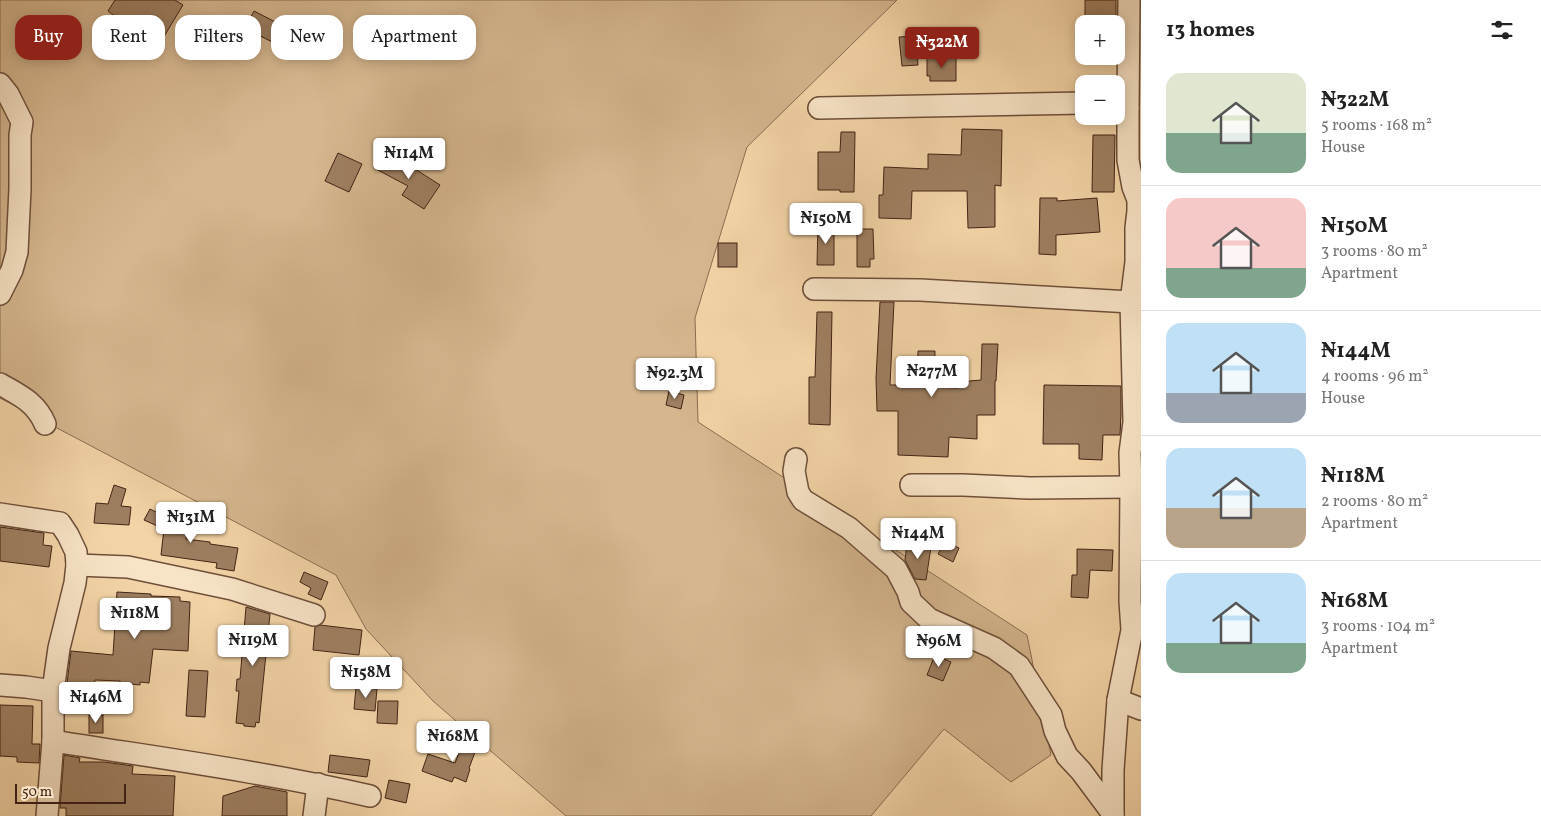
<!DOCTYPE html>
<html lang="en">
<head>
<meta charset="utf-8">
<style>
  body { margin:0; font-family:Vollkorn,serif; background:#f2f2f2; color:#222; height:100vh; display:flex; flex-direction:column; font-size:19px; white-space:nowrap }
  * { box-sizing:border-box; margin:0 }
  p { font-size:16px; color:#767676 }
  .icon { flex:none; width:28px; height:28px; fill:none; stroke:currentColor; stroke-width:2; stroke-linecap:round; stroke-linejoin:round }
  .map { position:relative; flex:1; overflow:hidden }
  .details { display:flex; flex-direction:column; background:#fff; width:400px }
  .details>* { flex:none }
  .banner { position:absolute; left:15px; top:15px; width:475px; height:45px; display:flex; gap:10px }
  .buttons { position:absolute; left:1075px; top:15px; display:grid; gap:10px }
  .buttons a { display:grid; place-items:center; width:50px; height:50px; border-radius:10px; background:#fff; box-shadow:0 2px 12px #0003; font-size:25px }
  .scale { position:absolute; left:15px; bottom:12px; width:111px; box-sizing:border-box; padding-left:5px; border:2px solid #422315; border-top:0; font-size:14px; line-height:18px; white-space:nowrap; color:#422315; -webkit-text-stroke:4px #f7e3c6; paint-order:stroke }
  .price { position:absolute; translate:-50% -42px; padding:0 11px; border-radius:5px; background:#fff; color:#222; font-size:16px; line-height:32px; filter:drop-shadow(0 1px 2px #0008) }
  .price::after { content:''; position:absolute; left:50%; top:30px; width:15px; height:11px; margin-left:-8px; background:inherit; clip-path:polygon(0 0,100% 0,50% 100%) }
  .price.current { background:#8f2418; color:#fff }
  ul { padding:0; list-style:none }
  li { display:flex; align-items:center; gap:15px; height:125px; padding:0 25px }
  li+li { border-top:1px solid #e0e0e0 }
  li span { display:grid; place-items:center; flex:none; width:140px; height:100px; border-radius:15px; color:#555 }
  li>.icon { margin-inline-start:auto }
  span .icon { width:60px; height:60px; fill:#fffc; stroke-width:1 }
  li b { font-size:21px }
  h2 { display:flex; justify-content:space-between; align-items:center; height:60px; padding:0 25px; font-size:21px }
  .chip { padding:0 18px; border-radius:15px; background:#fff; box-shadow:0 2px 12px #0003; font-size:18px; line-height:45px }
  .chip.current { background:#8f2418; color:#fff }
  main { display:flex; flex:1; min-height:0 }
  .map>svg:first-child { display:block }
  .green { fill:#d5b68e; stroke:#8c6c52 }
  .building { fill:#9e7f61; stroke:#422315 }
  .lines { fill:none; stroke-linecap:round; stroke-linejoin:round }
  .minor-casing { stroke:#6e4f3a; stroke-width:24 }
  .minor { stroke:#f7e3c6; stroke-width:21 }
</style>
</head>
<body>
<main>
<div class="map">
<svg width="1141" height="816" viewBox="0 0 1141 816">
  <rect width="100%" height="100%" fill="#f3d4a7"/>
  <filter id="stains"><feTurbulence type="fractalNoise" baseFrequency=".004" numOctaves="4"/><feColorMatrix values="0 0 0 0 .2 0 0 0 0 .09 0 0 0 0 .02 0 0 0 .5 -.17"/></filter>
  <radialGradient id="worn" r=".72"><stop offset=".6" stop-color="#630" stop-opacity="0"/><stop offset="1" stop-color="#630" stop-opacity=".3"/></radialGradient>
  <path class="green" d="M0,0h897l-150,147 -52,171 3,104 329,213 24,120 -40,27 -67,-53 -73,87h-305l-133,-115 -67,-72 -30,-54 -336,-177z"/>
  <g class="building">
    <path d="M115,0h60l8,5 -29,48 -14,-9 2,-3 -28,-18 3,-5 -9,-7z"/>
    <rect x="1085" y="0" width="31" height="24"/>
    <path d="M254,11l33,17 -9,17 -33,-17z"/>
    <path d="M916,36l2,29 -16,1 -3,-29z"/>
    <path d="M927,58h29v23h-26v-5h-3z"/>
    <path d="M962,129l40,1 -1,56 -6,-1v42l-27,1 -1,-37h-55l-1,28 -32,-1v-23h4l1,-28 44,2v-15l33,1z"/>
    <path d="M841,132h14l-1,60h-14v-2h-22v-38h22z"/>
    <path d="M1093,135h22l-1,57h-22z"/>
    <path d="M383,152l32,17 25,16 -16,24 -22,-14 6,-9 -34,-18z"/>
    <path d="M338,153l24,11 -13,28 -24,-11z"/>
    <path d="M1040,198h17v3l40,-3 3,34 -44,3v20l-17,-1z"/>
    <path d="M818,224h16v41h-17z"/>
    <path d="M857,229h16l1,30h-4v8h-13z"/>
    <rect x="718" y="243" width="19" height="24"/>
    <path d="M880,302h14l-4,83h27l1,-34h17l-1,36 24,1v-6l23,-2 1,-36h16l-2,37h-1v34h-18v24l-28,-2 -1,20 -50,-2v-44h-21l-1,-33z"/>
    <path d="M817,312h15l-2,113 -21,-1v-47h6z"/>
    <path d="M1044,385l77,1v28l-1,21h-17l-1,25 -23,-1v-15h-36z"/>
    <path d="M669,391l15,4 -3,14 -15,-4z"/>
    <path d="M114,485l12,4 -5,17 10,1 -2,18 -35,-2 2,-20 12,1z"/>
    <path d="M150,509l18,9 21,3 -3,18 24,3v2l28,4 -4,23 -18,-3 1,-5 -56,-8 3,-26 -20,-9z"/>
    <path d="M0,527l44,6 -1,12 9,1 -3,21 -49,-6z"/>
    <path d="M945,541l14,7 -6,14 -15,-8z"/>
    <path d="M907,544l24,3 -5,33 -11,-1 -10,-19z"/>
    <path d="M1077,549l36,1 -1,21 -22,-1 -2,28 -17,-1 1,-22h5z"/>
    <path d="M304,572l24,10 -7,18 -13,-6 3,-6 -11,-6z"/>
    <path d="M117,592l34,2v2l29,1v4l10,1 -2,49 -35,-2 -4,34 -9,-1v3l-20,-2v-2l-25,-1 -1,6 -27,-3 4,-32 42,4z"/>
    <path d="M246,607l24,7 -11,109 -3,-1 -1,5 -11,-1v-2l-8,-1 3,-32h-3l1,-12h3z"/>
    <path d="M320,625l42,5 -3,25 -46,-5 2,-23z"/>
    <path d="M935,655l16,7 -8,19 -16,-6z"/>
    <path d="M189,670l19,1 -3,46 -19,-1z"/>
    <path d="M356,687l21,2 -2,22 -21,-2z"/>
    <path d="M378,701h20l-1,23 -20,-1z"/>
    <path d="M0,705l33,1 -1,38h8l-1,19 -22,-1v-5l-17,-1z"/>
    <rect x="89" y="715" width="14" height="18"/>
    <path d="M465,737l14,5 -10,26 1,1 -4,13 -12,-5 -2,5 -30,-11 6,-17 27,9z"/>
    <path d="M64,755l16,3 -1,4h25l29,4 -1,8 43,2 -2,40h-107v-8h-6z"/>
    <path d="M330,755l40,5 -3,17 -39,-5z"/>
    <path d="M389,780l21,4 -4,19 -21,-5z"/>
    <path d="M255,786l32,6v24h-65l1,-20z"/>
  </g>
  <g class="lines">
    <g class="minor-casing">
      <g id="minor">
        <path d="M0,84l8,10 14,28 -2,13v54l-3,63 -5,18 -12,24"/>
        <path d="M819,108l265,-5"/>
        <path d="M1128,108l1,-108"/>
        <path d="M814,289l106,1 211,12"/>
        <path d="M0,384c19,11 36,18 45,40"/>
        <path d="M796,459l-2,12 4,21 5,8 46,28 47,41 12,23 3,10 18,17 65,29 25,18 32,49 4,16 12,25 14,15 32,43"/>
        <path d="M911,485h52l67,3 101,-1"/>
        <path d="M0,514l60,9 8,12 8,17 1,13 -2,18 -16,65 -6,43v50l-6,75"/>
        <path d="M77,565l51,2 104,22 82,26"/>
        <path d="M0,685l26,2 27,4"/>
        <path d="M1118,700l23,9"/>
        <path d="M53,741c106,17 213,31 317,55"/>
        <path d="M1113,814v-44l5,-70 14,-70 -2,-29 1,-114 -1,-34 4,-31 -3,-120 5,-40v-34l2,-17v-11l-5,-13 -5,-27v-52l-12,-2"/>
        <path d="M314,816l4,-32"/>
      </g>
    </g>
    <use href="#minor" class="minor"/>
  </g>
  <rect width="100%" height="100%" filter="url(#stains)"/>
  <rect width="100%" height="100%" fill="url(#worn)"/>
</svg>
<div class="buttons">
<a>+</a>
<a>−</a>
</div>
<div class="scale">50 m</div>
<b class="price current" style="left:942px;top:69px">₦322M</b>
<b class="price" style="left:409px;top:180px">₦114M</b>
<b class="price" style="left:826px;top:245px">₦150M</b>
<b class="price" style="left:932px;top:398px">₦277M</b>
<b class="price" style="left:675px;top:400px">₦92.3M</b>
<b class="price" style="left:191px;top:544px">₦131M</b>
<b class="price" style="left:918px;top:560px">₦144M</b>
<b class="price" style="left:135px;top:640px">₦118M</b>
<b class="price" style="left:253px;top:667px">₦119M</b>
<b class="price" style="left:939px;top:668px">₦96M</b>
<b class="price" style="left:366px;top:699px">₦158M</b>
<b class="price" style="left:96px;top:724px">₦146M</b>
<b class="price" style="left:453px;top:763px">₦168M</b>
<div class="banner">
<a class="chip current">Buy</a>
<a class="chip">Rent</a>
<a class="chip">Filters</a>
<a class="chip">New</a>
<a class="chip">Apartment</a>
</div>
</div>
<section class="details">
<h2>13 homes<svg class="icon" aria-label="filters" viewBox="0 0 24 24"><path d="M4 7h16M4 17h16"/><circle cx="9" cy="7" r="2"/><circle cx="15" cy="17" r="2"/></svg></h2>
<ul>
<li><span style="background:linear-gradient(#dfe7d0 60%,#7fa58c 0)"><svg class="icon" aria-label="home" viewBox="0 0 24 24"><path d="M3 11l9-7 9 7M6 9v11h12V9"/></svg></span><div><b>₦322M</b><p>5 rooms · 168 m²</p><p>House</p></div></li>
<li><span style="background:linear-gradient(#f6c9c9 70%,#7fa58c 0)"><svg class="icon" aria-label="home" viewBox="0 0 24 24"><path d="M3 11l9-7 9 7M6 9v11h12V9"/></svg></span><div><b>₦150M</b><p>3 rooms · 80 m²</p><p>Apartment</p></div></li>
<li><span style="background:linear-gradient(#bfe0f5 70%,#9aa5b1 0)"><svg class="icon" aria-label="home" viewBox="0 0 24 24"><path d="M3 11l9-7 9 7M6 9v11h12V9"/></svg></span><div><b>₦144M</b><p>4 rooms · 96 m²</p><p>House</p></div></li>
<li><span style="background:linear-gradient(#bfe0f5 60%,#b9a48a 0)"><svg class="icon" aria-label="home" viewBox="0 0 24 24"><path d="M3 11l9-7 9 7M6 9v11h12V9"/></svg></span><div><b>₦118M</b><p>2 rooms · 80 m²</p><p>Apartment</p></div></li>
<li><span style="background:linear-gradient(#bfe0f5 70%,#7fa58c 0)"><svg class="icon" aria-label="home" viewBox="0 0 24 24"><path d="M3 11l9-7 9 7M6 9v11h12V9"/></svg></span><div><b>₦168M</b><p>3 rooms · 104 m²</p><p>Apartment</p></div></li>
</ul>
</section>
</main>
</body>
</html>
